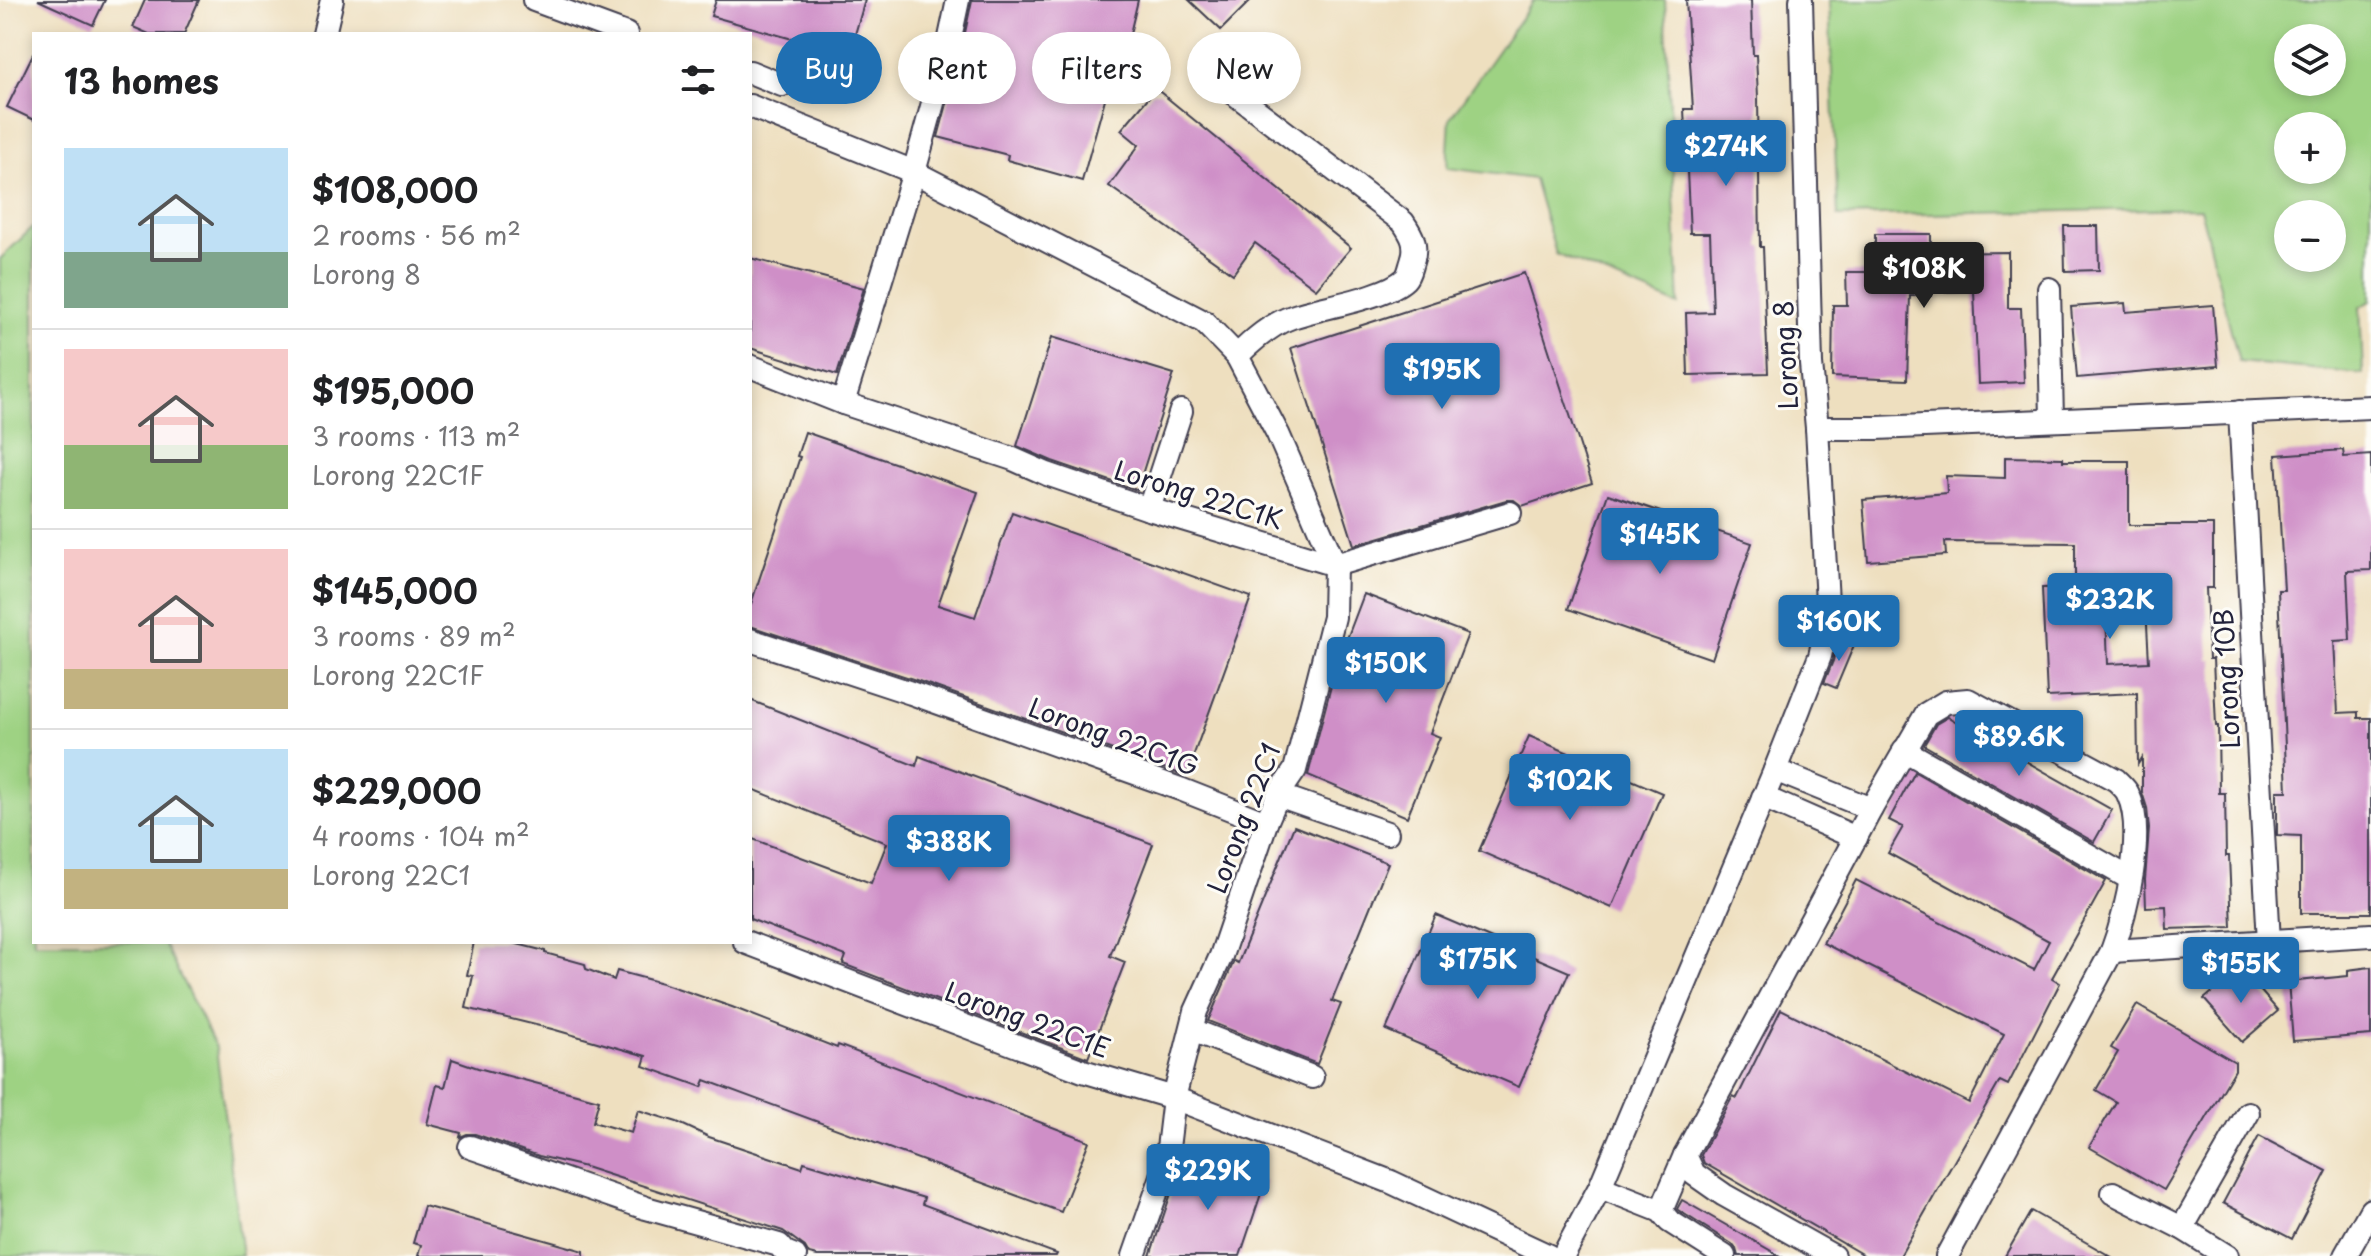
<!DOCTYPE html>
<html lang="en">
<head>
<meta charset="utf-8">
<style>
  body { margin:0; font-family:"Playpen Sans",sans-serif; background:#f6f6f6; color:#202124; height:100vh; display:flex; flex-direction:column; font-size:30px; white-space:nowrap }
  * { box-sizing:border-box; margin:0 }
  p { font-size:26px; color:#757577 }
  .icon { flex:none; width:44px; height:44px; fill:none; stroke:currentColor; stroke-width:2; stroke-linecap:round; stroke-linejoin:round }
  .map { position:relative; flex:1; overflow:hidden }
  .panel { position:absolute; left:32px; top:32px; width:720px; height:912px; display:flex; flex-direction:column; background:#fff; border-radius:0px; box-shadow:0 4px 12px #0003 }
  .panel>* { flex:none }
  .banner { position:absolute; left:776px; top:32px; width:760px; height:72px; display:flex; gap:16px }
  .tools { position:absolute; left:2274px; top:24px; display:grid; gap:16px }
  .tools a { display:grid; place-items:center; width:72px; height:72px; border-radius:50%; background:#fff; box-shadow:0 4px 12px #0003; font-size:40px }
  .price { position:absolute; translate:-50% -68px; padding:0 18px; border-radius:8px; background:#1f6fb2; color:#fff; font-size:26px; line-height:52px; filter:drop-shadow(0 2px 4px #0008) }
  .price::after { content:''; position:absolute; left:50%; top:48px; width:24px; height:18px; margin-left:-12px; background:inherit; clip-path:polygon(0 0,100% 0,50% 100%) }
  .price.current { background:#222; color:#fff }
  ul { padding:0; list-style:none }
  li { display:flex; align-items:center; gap:24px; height:200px; padding:0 32px }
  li+li { border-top:2px solid #e0e0e0 }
  li span { display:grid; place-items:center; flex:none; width:224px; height:160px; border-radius:0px; color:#555 }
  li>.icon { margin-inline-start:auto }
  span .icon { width:96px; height:96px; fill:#fffc; stroke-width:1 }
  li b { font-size:34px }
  h2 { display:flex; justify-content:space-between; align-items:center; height:96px; padding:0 32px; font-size:34px }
  .pill { padding:0 28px; border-radius:36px; background:#fff; box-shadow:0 4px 12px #0003; font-size:28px; line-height:72px }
  .pill.current { background:#1f6fb2; color:#fff }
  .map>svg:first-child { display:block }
  .green { fill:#9ed283; stroke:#607a5f; stroke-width:2; fill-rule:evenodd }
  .building { fill:#cf8fc7; fill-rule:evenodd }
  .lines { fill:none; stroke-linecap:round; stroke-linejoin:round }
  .street-casing { stroke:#413e4f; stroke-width:26 }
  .street { stroke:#fff; stroke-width:22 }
  .labels { text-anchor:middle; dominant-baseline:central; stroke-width:6; stroke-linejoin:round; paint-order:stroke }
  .street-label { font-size:26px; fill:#22223b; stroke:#fdfcf7 }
</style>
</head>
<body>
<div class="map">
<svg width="2371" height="1256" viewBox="0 0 2371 1256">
  <rect width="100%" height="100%" fill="#fdfcf7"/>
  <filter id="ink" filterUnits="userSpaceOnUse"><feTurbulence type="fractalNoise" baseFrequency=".0125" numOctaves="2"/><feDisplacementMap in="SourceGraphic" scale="16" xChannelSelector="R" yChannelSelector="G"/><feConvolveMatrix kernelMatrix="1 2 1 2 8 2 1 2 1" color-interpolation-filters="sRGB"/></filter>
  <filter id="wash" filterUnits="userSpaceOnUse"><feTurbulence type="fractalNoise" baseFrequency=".006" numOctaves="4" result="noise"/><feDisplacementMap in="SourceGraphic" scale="32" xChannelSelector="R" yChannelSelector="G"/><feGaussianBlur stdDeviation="1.8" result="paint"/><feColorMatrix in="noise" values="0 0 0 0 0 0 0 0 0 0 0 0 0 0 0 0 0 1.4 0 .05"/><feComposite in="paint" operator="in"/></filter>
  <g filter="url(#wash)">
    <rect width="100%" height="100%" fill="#eedfbf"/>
    <g class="green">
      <path d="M1534,0h131l14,305 -123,-51 -22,-75 -87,-11 3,-50z"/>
      <path d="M1829,0h542v301l-11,6 3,67 -124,-12 -39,-154 -362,8zM2332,38v44h-44v-44zM2332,126v44h-44v-44zM2288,214h44v44h-44z"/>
      <path d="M34,226v716h129l53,106 26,208h-242v-997z"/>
    </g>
    <g id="blocks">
      <g class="building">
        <path d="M38,0h67l-12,25z"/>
        <path d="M145,0h54l-15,34h-35l-16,-7z"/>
        <path d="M716,0h149l-16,55 -138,-39z"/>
        <path d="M972,0h166l-18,76 -8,-2 -30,107 -75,-21 1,-5 -70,-18 22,-81z"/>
        <path d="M1189,0h62l-30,30z"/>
        <path d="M1686,0h65l2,55h3l2,42 2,150h3l5,126 -80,2 -2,-62 27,-1 -3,-79h-20l-6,-124h9z"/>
        <path d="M34,52v68l-27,-13z"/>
        <path d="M1153,92h7l191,156 -35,41 -61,-46 -22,31 -124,-88 30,-41 -18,-15z"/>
        <path d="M2064,226h34l1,44 -34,1z"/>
        <path d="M1875,234h56v19l77,-1v56h13l3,74 -46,2 -4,-93 -43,1v4h-21l-3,84 -75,-3 1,-72h14l-1,-33h29z"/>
        <path d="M750,258l114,30 -27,87 -87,-27z"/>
        <path d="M1524,273l68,210 -70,23 -8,-6h-8l-152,45 -63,-197z"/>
        <path d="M2125,303l1,9 87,-7 5,61 -141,12 -6,-71z"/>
        <path d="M1052,337l122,37 -37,116 -85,-29 -35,-15z"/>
        <path d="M805,432l173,60 -40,113 37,12 37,-105 239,85 -65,179 -270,-96 -166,-54v-19l50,-150 -3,-1z"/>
        <path d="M2343,450l1,7 27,-2v115l-24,1 3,69 -16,1 4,72 20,-1v6h13v195h-70v-77l-24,-1v-44h10l-9,-201h6l-8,-135z"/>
        <path d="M2005,457l58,1v3h66v64h84v63h-7l3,71h4l3,67h2l1,67h6l1,63h3l3,71 -65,2 -1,-23 -20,1 -1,-27 4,-51 -2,-21 -5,-16v-34l-4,6 -1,-71 -90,4 -5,-109 33,-1v-44l-130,-1 1,13 -78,6 -5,-61 84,-7 -1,-17 59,2zM2105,588h40l4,74 -41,2z"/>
        <path d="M1608,494l144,49 -40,116 -144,-50z"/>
        <path d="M1364,594l104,40 -38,99 10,4 -33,80 -99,-42 23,-89 8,-20 -2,-1z"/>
        <path d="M1838,638l16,7 -18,43 -12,-5 9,-22z"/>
        <path d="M750,700l166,66 3,-10 234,88 -43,112 15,6 -37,96 -245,-94 3,-8 -96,-37v-81l121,45 16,-40 -137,-55z"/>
        <path d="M1948,717l164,93 -18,32 -170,-97 12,-21z"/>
        <path d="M1529,736l133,57 -50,115 -133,-57z"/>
        <path d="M1915,772l191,109 -54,97 8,5 -52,102 -8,-4 -100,175h-35l-161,-93 -3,-8 32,-59 4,2 44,-89 188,94 35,-69 -181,-91 33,-63 178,90 15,-29 -161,-88 15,-26 -14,-7z"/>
        <path d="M1294,826l94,37 -56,138 9,3 -24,60 -109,-43 26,-60 4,2z"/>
        <path d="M1436,915l133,57 -50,115 -133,-57z"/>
        <path d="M474,942h35l36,9v2l40,11 1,5 28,11 3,-9 45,12 70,24 105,41 1,-3 251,96 -28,71 -356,-132 -3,7 -59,-21 3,-10 -94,-27 -86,-21 7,-32 -6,-1z"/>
        <path d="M2371,967v68l-78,6 -5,-59 60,-6v-6z"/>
        <path d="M2241,968l37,43 -36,31 -38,-43z"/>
        <path d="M2137,1005l98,57v8l-71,120 -75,-43 27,-45 -20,-12 22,-38 -7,-4z"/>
        <path d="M452,1059l26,9 121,32 -6,22 38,11 7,-23 39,12 32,15 93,31 2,-6 120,36 -2,6 135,50 -1,2h-239l-8,-2 -4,-7 -22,-16 -198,-64 -46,-11 -64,-22h-8l-7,3 1,-4 -34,-9 10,-39 8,2z"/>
        <path d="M2259,1136l68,35 -35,68 -69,-36z"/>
        <path d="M1184,1155l81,27 -25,74h-90z"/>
        <path d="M1682,1200l98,56h-42l-2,-7 -4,-5 -54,-34 -1,-1z"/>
        <path d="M424,1206l160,45v5h-166l3,-11 -8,-2z"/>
        <path d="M2031,1211l79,45h-105z"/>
      </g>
    </g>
  </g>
  <g filter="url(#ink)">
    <use href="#blocks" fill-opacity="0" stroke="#413e4f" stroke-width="2"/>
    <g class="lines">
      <g class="street-casing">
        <g id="street">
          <path d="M534,0l92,34"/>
          <path d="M958,0l-11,52 -33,120 290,150 33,34"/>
          <path d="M1801,0l10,364 6,64h60l494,-21"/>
          <path d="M324,34l8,-34"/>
          <path d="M750,72l32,13"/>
          <path d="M750,106l164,66 -71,231 170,56 34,15 102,35 186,56 175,-52"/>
          <path d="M2049,289l3,130"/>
          <path d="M750,366l93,37"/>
          <path d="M2240,412l29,530"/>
          <path d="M1149,509l32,-98"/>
          <path d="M750,640l161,53 269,96 86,34"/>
          <path d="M1904,750l225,128"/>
          <path d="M1775,770l96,39"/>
          <path d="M1278,795l109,38"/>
          <path d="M1763,797l93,41"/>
          <path d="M745,942l338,129 91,27 142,55 75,29 158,74"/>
          <path d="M2112,951l259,-16"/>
          <path d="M1192,1030l120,47"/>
          <path d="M470,1147l176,61 133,37 6,7 10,4"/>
          <path d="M1685,1155l9,19 30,21 109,61"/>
          <path d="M1600,1187l61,24"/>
          <path d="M2113,1193l69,35 45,28"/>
          <path d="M2182,1228l66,-115"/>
          <path d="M1134,1256l32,-91 8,-67 22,-87 25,-55 45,-133 12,-28 17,-25 39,-153 1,-52 -57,-131 -41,-78c16,-16 34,-32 55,-39 28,-10 93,-19 113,-38 4,-4 5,-11 7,-17 6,-17 0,-27 -9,-40l-193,-147"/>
          <path d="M1563,1256l37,-69 175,-417 45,-114 8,-37 -11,-191"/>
          <path d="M1724,1256l-55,-35 -8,-10 24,-56 186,-346 55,-95 20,-12 22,-2 148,80c4,4 10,9 12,14 18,37 -2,120 -16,157l-165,305"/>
          <path d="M2345,1256l26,-46"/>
        </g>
      </g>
      <use href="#street" class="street"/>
    </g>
  </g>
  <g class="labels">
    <g class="street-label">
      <text transform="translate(1785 355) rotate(-93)">Lorong 8</text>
      <text transform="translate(1199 494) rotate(17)">Lorong 22C1K</text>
      <text transform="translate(2226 679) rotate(-93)">Lorong 10B</text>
      <text transform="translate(1114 736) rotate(20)">Lorong 22C1G</text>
      <text transform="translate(1243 818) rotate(-69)">Lorong 22C1</text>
      <text transform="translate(1028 1019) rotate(20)">Lorong 22C1E</text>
    </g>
  </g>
</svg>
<div class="tools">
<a><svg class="icon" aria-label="layers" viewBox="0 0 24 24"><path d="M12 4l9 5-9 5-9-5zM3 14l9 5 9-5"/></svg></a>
<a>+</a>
<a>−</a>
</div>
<b class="price" style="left:1726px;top:188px">$274K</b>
<b class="price current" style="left:1924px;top:310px">$108K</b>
<b class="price" style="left:1442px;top:411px">$195K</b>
<b class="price" style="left:1660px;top:576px">$145K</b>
<b class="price" style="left:2110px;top:641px">$232K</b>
<b class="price" style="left:1839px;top:663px">$160K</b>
<b class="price" style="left:1386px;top:705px">$150K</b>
<b class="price" style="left:2019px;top:778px">$89.6K</b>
<b class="price" style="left:1570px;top:822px">$102K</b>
<b class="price" style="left:949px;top:883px">$388K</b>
<b class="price" style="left:1478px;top:1001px">$175K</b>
<b class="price" style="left:2241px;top:1005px">$155K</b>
<b class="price" style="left:1208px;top:1212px">$229K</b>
<div class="banner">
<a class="pill current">Buy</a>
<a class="pill">Rent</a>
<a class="pill">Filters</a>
<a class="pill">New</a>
</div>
<section class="panel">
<h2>13 homes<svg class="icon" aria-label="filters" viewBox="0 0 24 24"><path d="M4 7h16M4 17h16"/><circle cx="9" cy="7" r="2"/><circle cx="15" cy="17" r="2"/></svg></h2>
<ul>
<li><span style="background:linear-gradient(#bfe0f5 65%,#7fa58c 0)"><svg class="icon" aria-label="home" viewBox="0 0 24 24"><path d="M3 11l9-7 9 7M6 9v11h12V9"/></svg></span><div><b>$108,000</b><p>2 rooms · 56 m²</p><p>Lorong 8</p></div></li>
<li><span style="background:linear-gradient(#f6c9c9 60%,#8fb573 0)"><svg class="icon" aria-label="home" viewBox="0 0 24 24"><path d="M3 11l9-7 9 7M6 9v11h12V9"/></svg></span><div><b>$195,000</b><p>3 rooms · 113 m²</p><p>Lorong 22C1F</p></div></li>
<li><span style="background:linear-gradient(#f6c9c9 75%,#c2b280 0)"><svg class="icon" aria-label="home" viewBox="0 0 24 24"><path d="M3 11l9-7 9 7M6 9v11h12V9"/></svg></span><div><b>$145,000</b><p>3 rooms · 89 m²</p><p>Lorong 22C1F</p></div></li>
<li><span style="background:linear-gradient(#bfe0f5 75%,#c2b280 0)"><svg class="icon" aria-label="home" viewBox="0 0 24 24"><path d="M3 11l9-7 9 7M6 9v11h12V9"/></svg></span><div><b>$229,000</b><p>4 rooms · 104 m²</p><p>Lorong 22C1</p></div></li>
</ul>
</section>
</div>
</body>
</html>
